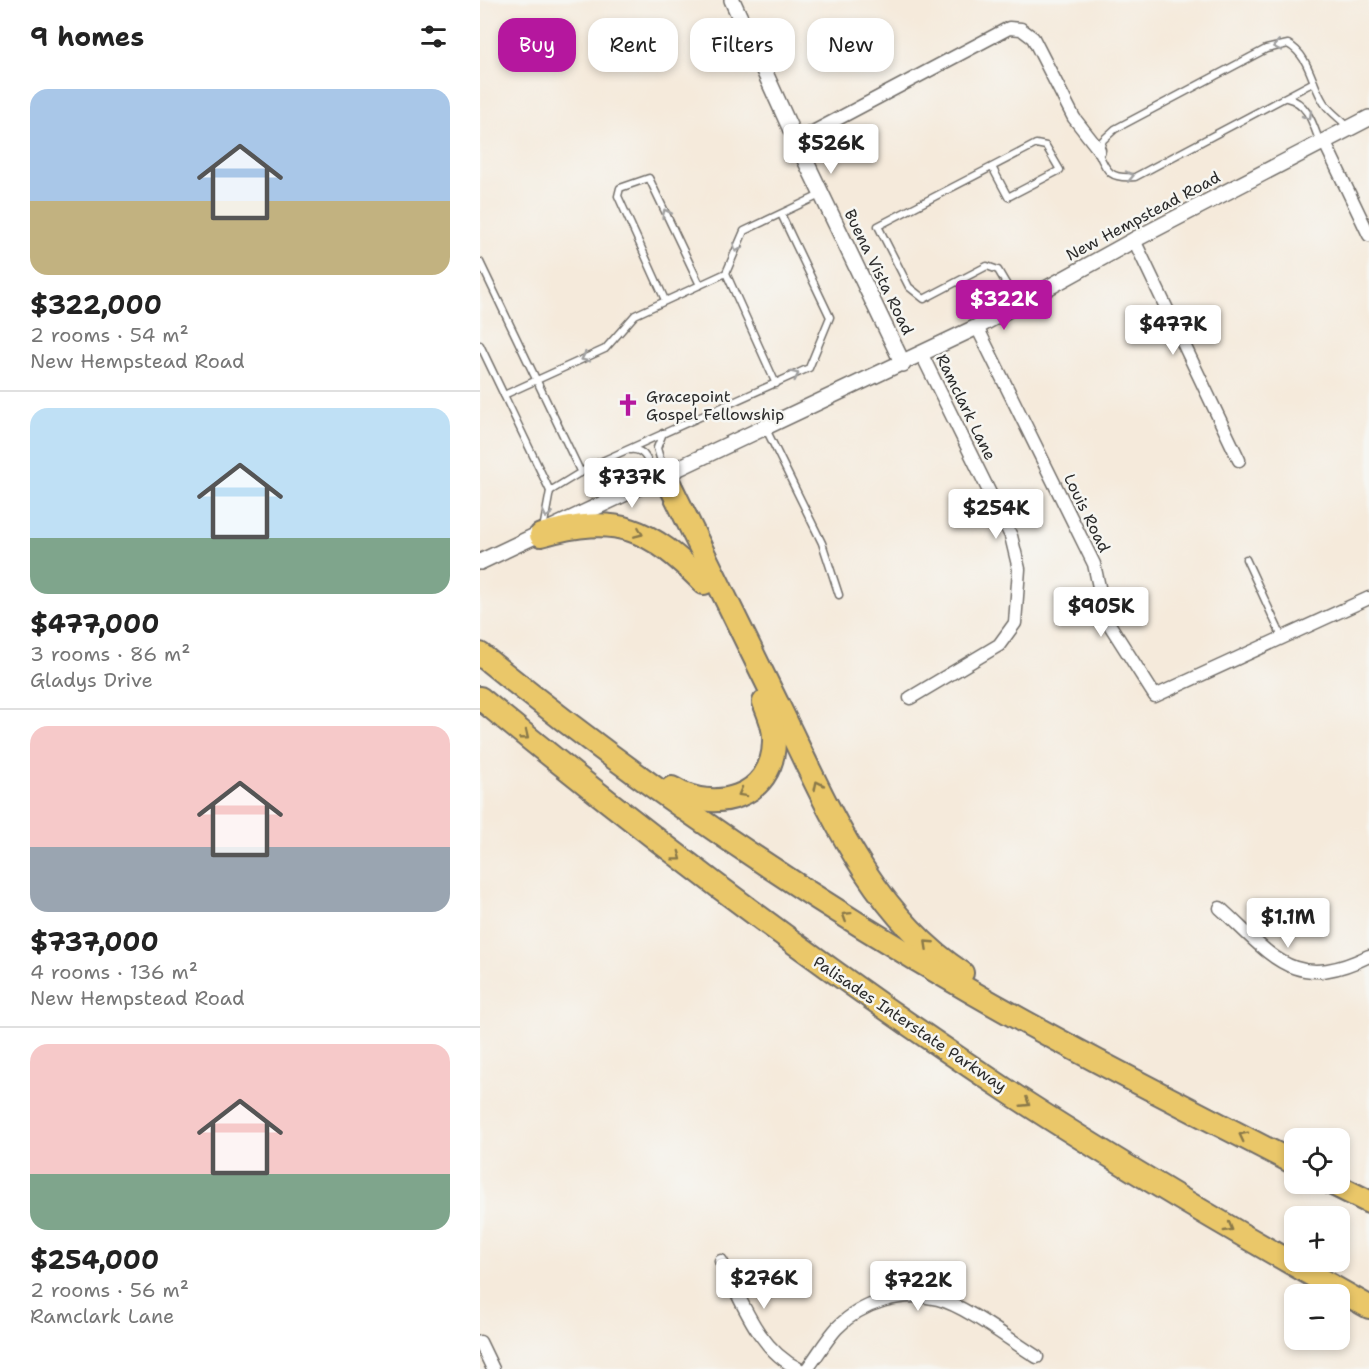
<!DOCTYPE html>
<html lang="en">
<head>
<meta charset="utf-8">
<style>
  body { margin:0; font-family:"Shantell Sans",sans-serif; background:#f6f6f6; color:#222; height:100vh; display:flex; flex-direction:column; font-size:22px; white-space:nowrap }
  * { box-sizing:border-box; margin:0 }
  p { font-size:20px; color:#767676 }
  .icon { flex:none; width:33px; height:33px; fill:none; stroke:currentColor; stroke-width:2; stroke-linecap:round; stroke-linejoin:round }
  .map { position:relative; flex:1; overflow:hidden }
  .sheet { display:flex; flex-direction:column; background:#fff; width:480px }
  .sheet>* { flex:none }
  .banner { position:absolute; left:18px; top:18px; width:570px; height:54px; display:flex; gap:12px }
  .fabs { position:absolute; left:804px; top:1128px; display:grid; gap:12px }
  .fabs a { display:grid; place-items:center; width:66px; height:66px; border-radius:12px; background:#fff; box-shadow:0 3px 9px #0003; font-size:30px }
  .price { position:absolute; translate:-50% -51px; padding:0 14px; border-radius:6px; background:#fff; color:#222; font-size:20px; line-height:39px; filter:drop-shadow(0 2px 3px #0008) }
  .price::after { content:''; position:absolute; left:50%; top:36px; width:18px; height:14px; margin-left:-9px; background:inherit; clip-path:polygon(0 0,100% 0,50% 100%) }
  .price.on { background:#b5179e; color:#fff }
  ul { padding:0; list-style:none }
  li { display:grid; align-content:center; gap:12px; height:318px; padding:0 30px }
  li+li { border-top:2px solid #e0e0e0 }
  li span { display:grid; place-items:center; height:186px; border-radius:18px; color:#555 }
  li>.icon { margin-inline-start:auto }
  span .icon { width:108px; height:108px; fill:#fffc; stroke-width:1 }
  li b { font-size:26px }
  h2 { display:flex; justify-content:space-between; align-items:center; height:72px; padding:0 30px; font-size:26px }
  .tag { padding:0 21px; border-radius:18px; background:#fff; box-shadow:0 3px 9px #0003; font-size:21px; line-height:54px }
  .tag.on { background:#b5179e; color:#fff }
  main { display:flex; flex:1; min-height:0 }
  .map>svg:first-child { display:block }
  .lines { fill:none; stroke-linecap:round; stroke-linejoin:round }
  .service-casing { stroke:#726e69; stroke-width:9 }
  .minor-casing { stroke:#726e69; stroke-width:15 }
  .tertiary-casing { stroke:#726e69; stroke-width:18 }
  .motorway-casing { stroke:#726e69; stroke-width:26 }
  .service { stroke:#fff; stroke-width:6 }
  .minor { stroke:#fff; stroke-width:12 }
  .tertiary { stroke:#fff; stroke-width:15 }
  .motorway { stroke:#eac769; stroke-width:22 }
  .oneway { stroke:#a0a0a0 }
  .oneway2 { stroke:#8a794a }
  .labels { text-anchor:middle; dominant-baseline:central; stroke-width:5; stroke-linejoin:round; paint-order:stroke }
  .street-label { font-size:16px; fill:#2b2b2b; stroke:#f6f6f2 }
  .poi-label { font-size:16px; fill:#2b2b2b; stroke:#f6f6f2; text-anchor:start }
</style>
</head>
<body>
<main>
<section class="sheet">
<h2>9 homes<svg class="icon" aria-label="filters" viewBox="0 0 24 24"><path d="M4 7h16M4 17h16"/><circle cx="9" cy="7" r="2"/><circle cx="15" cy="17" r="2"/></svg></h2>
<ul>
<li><span style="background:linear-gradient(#a9c7e8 60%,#c2b280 0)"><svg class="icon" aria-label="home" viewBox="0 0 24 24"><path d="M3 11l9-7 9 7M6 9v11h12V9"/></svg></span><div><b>$322,000</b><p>2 rooms · 54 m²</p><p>New Hempstead Road</p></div></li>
<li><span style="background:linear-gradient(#bfe0f5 70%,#7fa58c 0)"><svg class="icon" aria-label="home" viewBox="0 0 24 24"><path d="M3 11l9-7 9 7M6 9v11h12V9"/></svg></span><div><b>$477,000</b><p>3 rooms · 86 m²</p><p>Gladys Drive</p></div></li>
<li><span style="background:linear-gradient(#f6c9c9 65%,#9aa5b1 0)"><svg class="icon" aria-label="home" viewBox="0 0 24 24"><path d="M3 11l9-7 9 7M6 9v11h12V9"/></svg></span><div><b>$737,000</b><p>4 rooms · 136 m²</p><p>New Hempstead Road</p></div></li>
<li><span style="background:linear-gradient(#f6c9c9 70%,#7fa58c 0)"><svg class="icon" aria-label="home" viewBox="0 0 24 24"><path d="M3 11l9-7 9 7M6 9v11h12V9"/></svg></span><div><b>$254,000</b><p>2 rooms · 56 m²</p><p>Ramclark Lane</p></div></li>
</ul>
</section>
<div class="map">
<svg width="889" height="1369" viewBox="0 0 889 1369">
  <rect width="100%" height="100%" fill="#f6f6f2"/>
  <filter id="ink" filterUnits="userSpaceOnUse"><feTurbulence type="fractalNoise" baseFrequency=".0167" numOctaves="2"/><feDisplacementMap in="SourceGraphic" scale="12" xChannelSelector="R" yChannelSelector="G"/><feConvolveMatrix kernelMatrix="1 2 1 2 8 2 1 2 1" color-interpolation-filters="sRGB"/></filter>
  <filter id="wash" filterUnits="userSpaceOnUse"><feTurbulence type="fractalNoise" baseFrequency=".008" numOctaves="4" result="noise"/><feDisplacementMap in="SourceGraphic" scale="24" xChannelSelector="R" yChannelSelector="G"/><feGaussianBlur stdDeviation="1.35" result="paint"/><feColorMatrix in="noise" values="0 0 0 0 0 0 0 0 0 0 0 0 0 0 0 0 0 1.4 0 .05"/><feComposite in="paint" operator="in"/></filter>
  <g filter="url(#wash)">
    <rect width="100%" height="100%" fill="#f5eadb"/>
  </g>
  <g filter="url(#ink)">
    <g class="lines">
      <g class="service-casing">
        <g id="service">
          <path d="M834,82l-179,95c-24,2 -28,-4 -37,-25l5,-12 12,-11 151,-80 22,-5c22,12 23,40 36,59 6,9 17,16 24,24"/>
          <path d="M807,98c21,5 26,26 33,45"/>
          <path d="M512,167l16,30 52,-27 -14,-24 -10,-2 -158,82 31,61 15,12 63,-33 11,4 20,34"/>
          <path d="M0,262l101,211"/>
          <path d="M246,273l50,111"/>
          <path d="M185,300l-47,-104 2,-8 29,-10 51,107"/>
          <path d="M0,345l70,146 -7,38"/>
          <path d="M24,395l101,-46 30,-34 91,-42 18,-42 76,-36"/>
          <path d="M286,429l56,114 17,52"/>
          <path d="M183,433l-6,15 7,24"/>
          <path d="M150,450c17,-2 20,16 24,30"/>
          <path d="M70,491l41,-25 218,-98 21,-51 -49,-103"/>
          <path d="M766,559l36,78"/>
        </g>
      </g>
      <g class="minor-casing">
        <g id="minor">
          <path d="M316,141l213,-113 12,1 12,9 41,80 25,32"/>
          <path d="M844,141l45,94"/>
          <path d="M654,240l105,220"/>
          <path d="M497,327l117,237 12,55 49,77 214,-98"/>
          <path d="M430,698l89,-53 16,-22 4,-54 -8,-33 -89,-181"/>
          <path d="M740,908c53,48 73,85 149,48"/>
          <path d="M241,1261c21,39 36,88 78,108"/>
          <path d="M0,1342l13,27"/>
          <path d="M327,1369c10,-13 19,-29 30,-41 25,-26 66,-38 101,-29 28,7 73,42 99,58"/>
        </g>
      </g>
      <g class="tertiary-casing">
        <g id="tertiary">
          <path d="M252,0l64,141 107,223"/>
          <path d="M0,562l497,-235 157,-87 235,-122"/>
        </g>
      </g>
      <g class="motorway-casing">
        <g id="motorway">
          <path d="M185,475c38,76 75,152 112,228 48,97 91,208 185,270"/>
          <path d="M61,535c76,-22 109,-7 163,48"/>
          <path d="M0,654c154,125 318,238 490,337 106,61 216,116 324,172"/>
          <path d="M0,698c172,142 349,276 535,398 116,75 234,144 354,211"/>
          <path d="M192,788c42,26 101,10 102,-46 1,-14 -5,-27 -10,-40"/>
          <path d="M853,1184l36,18"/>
        </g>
      </g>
      <use href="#service" class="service"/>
      <use href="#minor" class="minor"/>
      <use href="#tertiary" class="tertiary"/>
      <use href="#motorway" class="motorway"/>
    </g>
    <defs><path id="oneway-chevron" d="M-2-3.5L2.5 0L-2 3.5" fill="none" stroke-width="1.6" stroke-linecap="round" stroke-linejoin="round" transform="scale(1.5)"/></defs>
    <g class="oneway">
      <use href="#oneway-chevron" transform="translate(797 46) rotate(168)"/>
      <use href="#oneway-chevron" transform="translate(828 116) rotate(60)"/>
      <use href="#oneway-chevron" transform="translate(650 176) rotate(-12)"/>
      <use href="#oneway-chevron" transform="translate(186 213) rotate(-115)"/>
      <use href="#oneway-chevron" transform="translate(257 248) rotate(113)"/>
      <use href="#oneway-chevron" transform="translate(105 358) rotate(154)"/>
      <use href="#oneway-chevron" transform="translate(315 375) rotate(-26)"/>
      <use href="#oneway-chevron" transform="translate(67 514) rotate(102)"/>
    </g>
    <g class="oneway2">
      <use href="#oneway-chevron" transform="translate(159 533) rotate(23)"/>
      <use href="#oneway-chevron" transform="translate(45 736) rotate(39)"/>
      <use href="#oneway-chevron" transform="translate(338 785) rotate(-116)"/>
      <use href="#oneway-chevron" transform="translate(262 793) rotate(151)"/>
      <use href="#oneway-chevron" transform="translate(198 857) rotate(37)"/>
      <use href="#oneway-chevron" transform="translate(366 916) rotate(-148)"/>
      <use href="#oneway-chevron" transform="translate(448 944) rotate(-137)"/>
      <use href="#oneway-chevron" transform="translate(546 1103) rotate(33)"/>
      <use href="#oneway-chevron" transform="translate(763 1136) rotate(-153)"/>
      <use href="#oneway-chevron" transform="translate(749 1228) rotate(30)"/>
    </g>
  </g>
  <defs>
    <g id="church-bare" transform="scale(1.8)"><path d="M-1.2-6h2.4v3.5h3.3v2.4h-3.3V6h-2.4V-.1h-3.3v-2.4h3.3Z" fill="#b5179e" stroke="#f6f6f2" stroke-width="2.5" paint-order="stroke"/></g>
  </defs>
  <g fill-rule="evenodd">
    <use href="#church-bare" x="148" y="405"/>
  </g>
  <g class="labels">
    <g class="street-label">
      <text transform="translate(663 216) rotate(-28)">New Hempstead Road</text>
      <text transform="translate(399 272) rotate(64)">Buena Vista Road</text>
      <text transform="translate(486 407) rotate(64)">Ramclark Lane</text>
      <text transform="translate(607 513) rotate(64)">Louis Road</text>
      <text transform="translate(430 1024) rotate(34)">Palisades Interstate Parkway</text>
    </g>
    <g class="poi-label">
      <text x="166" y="396">Gracepoint<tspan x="166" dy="18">Gospel Fellowship</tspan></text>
    </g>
  </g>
</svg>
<div class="fabs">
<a><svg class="icon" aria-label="locate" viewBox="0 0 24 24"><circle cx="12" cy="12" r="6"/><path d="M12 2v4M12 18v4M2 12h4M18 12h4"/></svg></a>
<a>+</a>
<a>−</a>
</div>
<b class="price" style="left:351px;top:175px">$526K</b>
<b class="price on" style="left:524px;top:331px">$322K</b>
<b class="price" style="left:693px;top:356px">$477K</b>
<b class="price" style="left:152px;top:509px">$737K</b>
<b class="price" style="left:516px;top:540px">$254K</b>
<b class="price" style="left:621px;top:638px">$905K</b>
<b class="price" style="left:808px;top:949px">$1.1M</b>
<b class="price" style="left:284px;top:1310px">$276K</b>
<b class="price" style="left:438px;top:1312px">$722K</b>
<div class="banner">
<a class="tag on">Buy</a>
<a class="tag">Rent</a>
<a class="tag">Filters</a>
<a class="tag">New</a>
</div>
</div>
</main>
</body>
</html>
